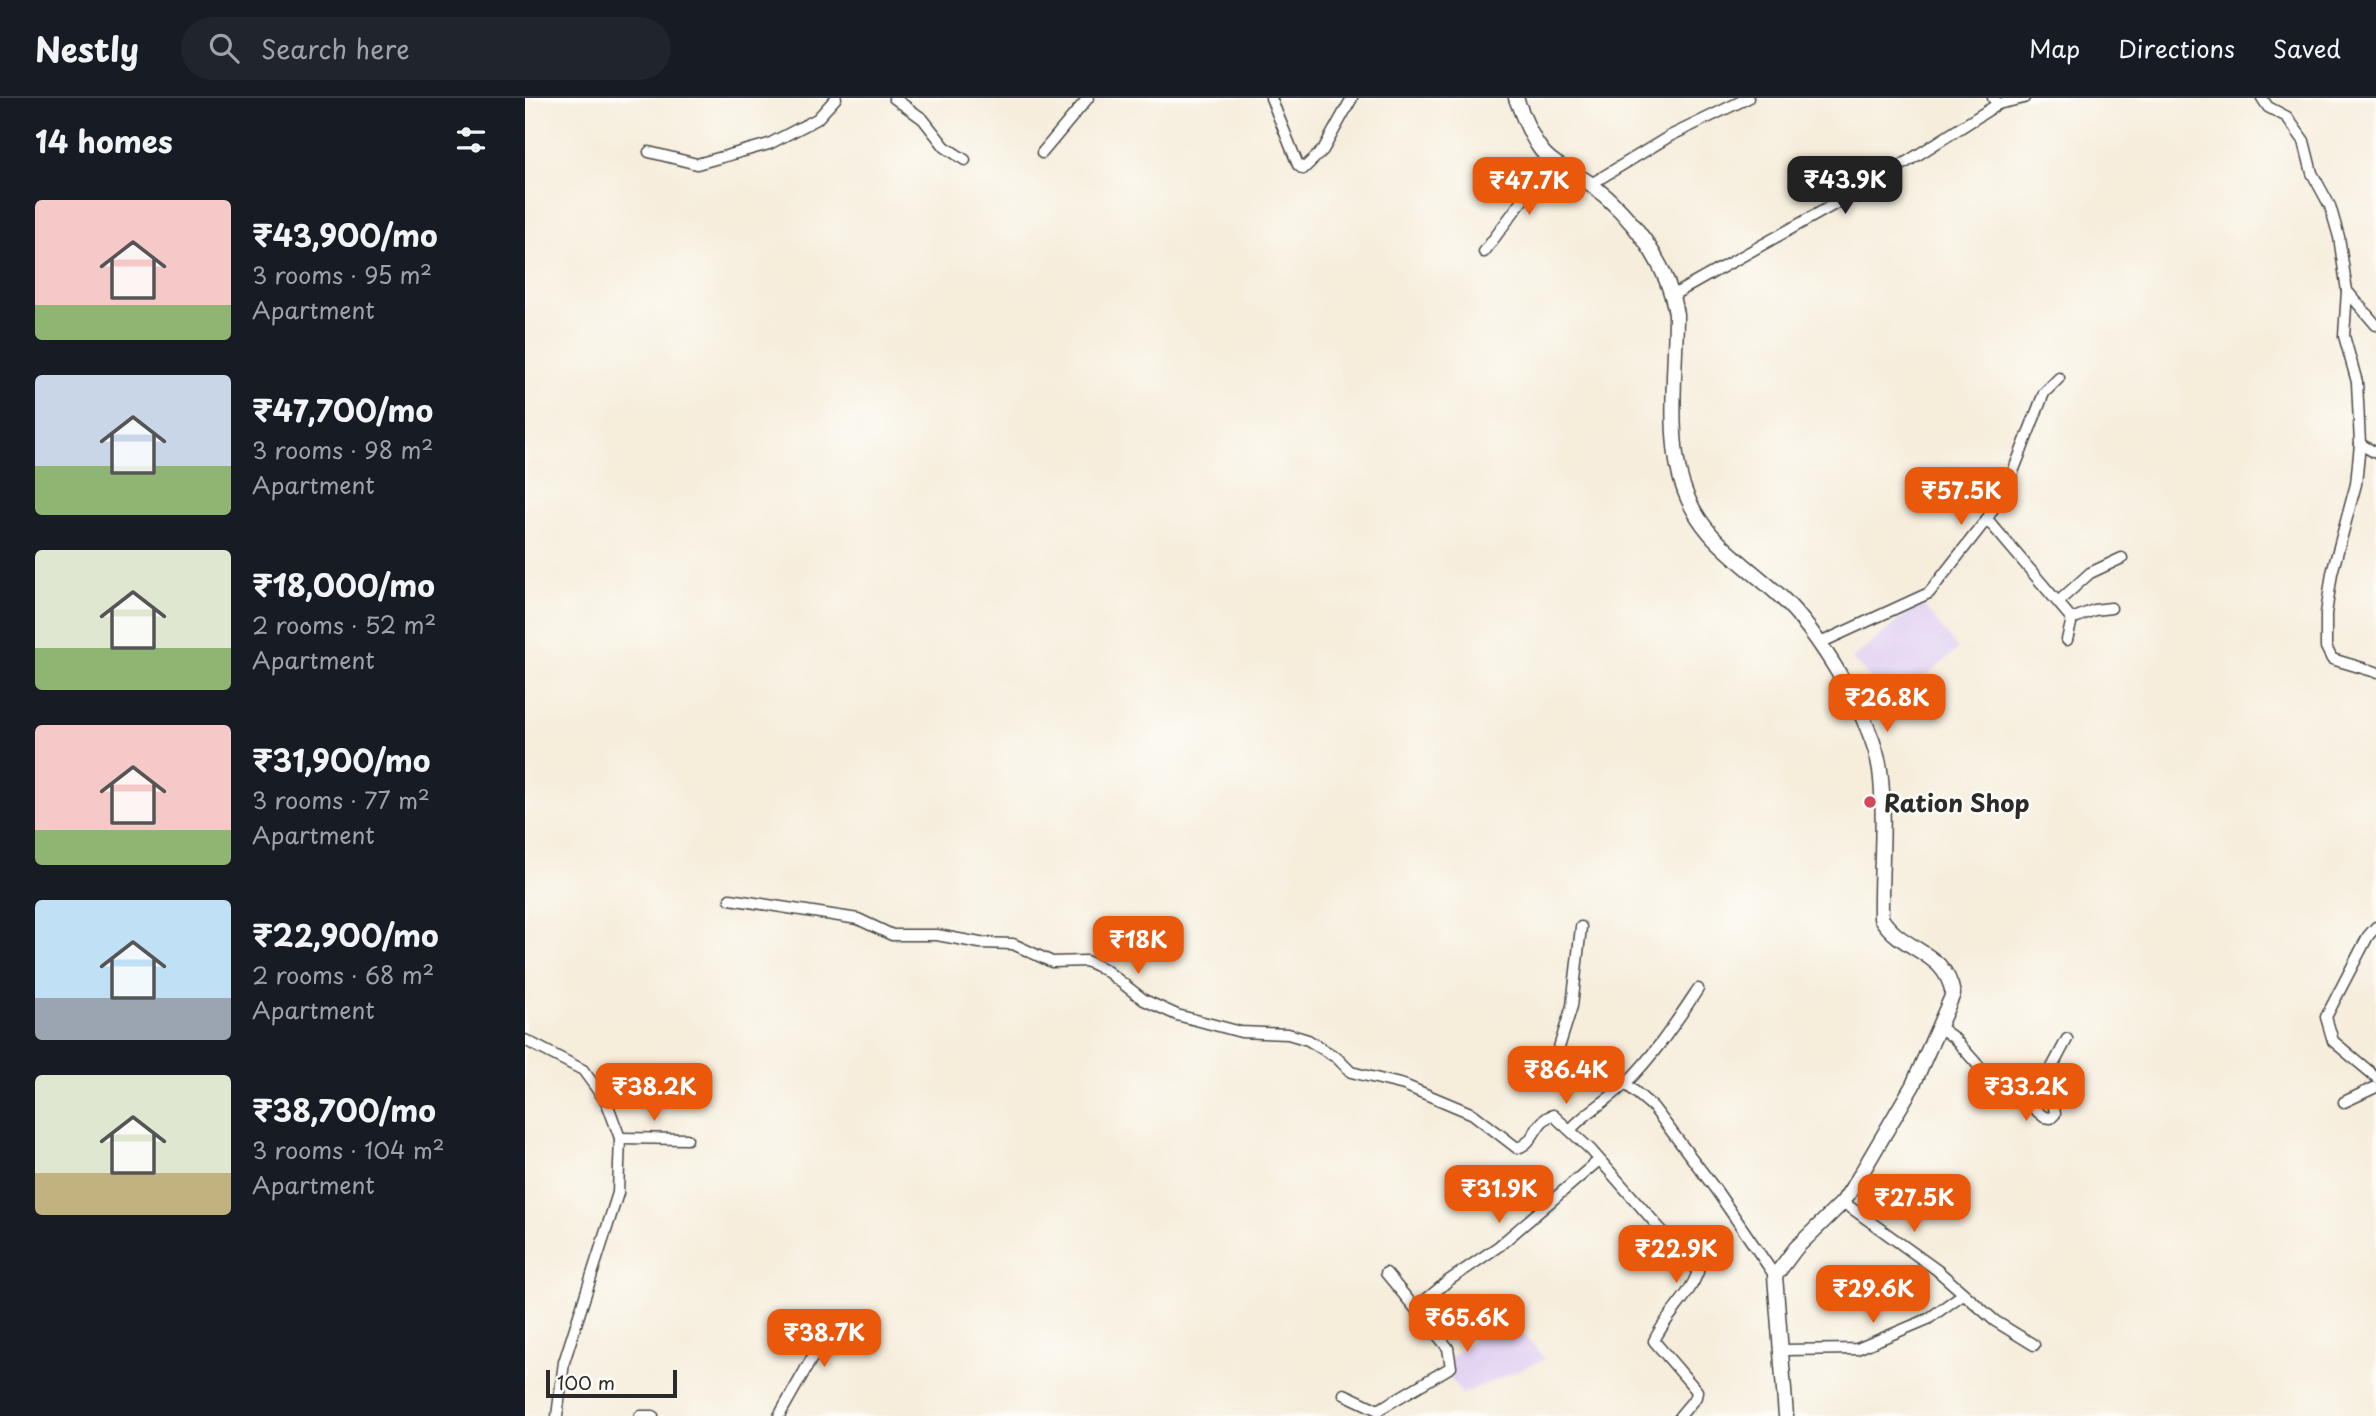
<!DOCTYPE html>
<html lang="en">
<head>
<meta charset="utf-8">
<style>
  body { margin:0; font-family:"Playpen Sans",sans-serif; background:#20242c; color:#f1f3f6; height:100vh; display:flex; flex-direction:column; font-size:26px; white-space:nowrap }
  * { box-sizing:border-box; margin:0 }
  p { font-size:23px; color:#9ea1a6 }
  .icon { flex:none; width:38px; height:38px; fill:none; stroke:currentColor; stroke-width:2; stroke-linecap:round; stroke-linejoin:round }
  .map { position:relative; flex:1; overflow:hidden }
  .drawer { display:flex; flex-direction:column; background:#171b24; width:525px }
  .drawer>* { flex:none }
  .scale { position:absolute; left:21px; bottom:18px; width:131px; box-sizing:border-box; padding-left:7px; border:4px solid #2b2b2b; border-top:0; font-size:19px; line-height:24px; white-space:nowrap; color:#2b2b2b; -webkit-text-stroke:5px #fdfcf7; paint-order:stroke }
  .price { position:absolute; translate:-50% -60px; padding:0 16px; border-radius:14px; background:#ea580c; color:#fff; font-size:23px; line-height:46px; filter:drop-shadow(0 2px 4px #0008) }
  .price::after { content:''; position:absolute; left:50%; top:42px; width:21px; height:16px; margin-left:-10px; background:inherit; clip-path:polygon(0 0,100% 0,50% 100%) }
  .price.selected { background:#222; color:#fff }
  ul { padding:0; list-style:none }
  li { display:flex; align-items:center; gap:21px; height:175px; padding:0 35px }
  li span { display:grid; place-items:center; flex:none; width:196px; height:140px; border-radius:7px; color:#555 }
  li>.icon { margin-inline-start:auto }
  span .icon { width:84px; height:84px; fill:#fffc; stroke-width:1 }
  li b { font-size:30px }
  h2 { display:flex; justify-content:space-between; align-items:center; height:84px; padding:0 35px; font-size:30px }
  header { display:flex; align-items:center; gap:42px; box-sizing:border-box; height:98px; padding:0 35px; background:#171b24; border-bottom:2px solid #363941 }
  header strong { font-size:33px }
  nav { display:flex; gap:38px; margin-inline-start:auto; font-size:24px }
  .search { width:490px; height:63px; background:#20242c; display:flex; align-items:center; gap:18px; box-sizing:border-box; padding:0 24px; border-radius:38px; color:#9ea1a6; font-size:26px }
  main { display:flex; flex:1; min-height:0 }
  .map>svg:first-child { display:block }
  .built { fill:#e2d4f3 }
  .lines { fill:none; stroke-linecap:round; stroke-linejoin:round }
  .minor-casing { stroke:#494845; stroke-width:13 }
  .secondary-casing { stroke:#494845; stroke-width:17 }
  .minor { stroke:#fff; stroke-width:10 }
  .secondary { stroke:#fff; stroke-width:14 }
  .poi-dot { fill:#d1495b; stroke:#fdfcf7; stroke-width:2.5 }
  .labels { text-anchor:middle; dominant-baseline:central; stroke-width:5; stroke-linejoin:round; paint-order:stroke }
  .poi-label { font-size:24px; font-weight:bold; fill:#2b2b2b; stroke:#fdfcf7; text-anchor:start }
</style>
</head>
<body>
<header>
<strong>Nestly</strong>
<div class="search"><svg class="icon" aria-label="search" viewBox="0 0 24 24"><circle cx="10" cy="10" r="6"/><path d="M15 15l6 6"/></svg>Search here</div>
<nav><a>Map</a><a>Directions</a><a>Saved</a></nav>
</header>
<main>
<section class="drawer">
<h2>14 homes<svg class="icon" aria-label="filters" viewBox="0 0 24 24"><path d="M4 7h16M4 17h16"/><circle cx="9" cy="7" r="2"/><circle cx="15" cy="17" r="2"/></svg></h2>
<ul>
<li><span style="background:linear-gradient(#f6c9c9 75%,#8fb573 0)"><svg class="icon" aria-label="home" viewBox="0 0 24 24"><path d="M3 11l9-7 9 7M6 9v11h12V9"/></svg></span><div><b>₹43,900/mo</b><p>3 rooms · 95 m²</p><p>Apartment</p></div></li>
<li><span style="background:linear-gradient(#c9d6e8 65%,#8fb573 0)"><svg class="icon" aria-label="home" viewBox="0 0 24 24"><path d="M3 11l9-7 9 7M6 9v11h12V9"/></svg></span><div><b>₹47,700/mo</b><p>3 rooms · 98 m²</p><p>Apartment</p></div></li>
<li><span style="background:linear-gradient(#dfe7d0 70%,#8fb573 0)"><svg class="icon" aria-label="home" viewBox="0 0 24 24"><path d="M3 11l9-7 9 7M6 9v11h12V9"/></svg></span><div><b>₹18,000/mo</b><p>2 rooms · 52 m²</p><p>Apartment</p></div></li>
<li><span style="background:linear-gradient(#f6c9c9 75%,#8fb573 0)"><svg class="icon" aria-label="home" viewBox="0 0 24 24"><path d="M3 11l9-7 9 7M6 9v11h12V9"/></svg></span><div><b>₹31,900/mo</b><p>3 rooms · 77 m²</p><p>Apartment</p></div></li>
<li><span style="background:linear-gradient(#bfe0f5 70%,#9aa5b1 0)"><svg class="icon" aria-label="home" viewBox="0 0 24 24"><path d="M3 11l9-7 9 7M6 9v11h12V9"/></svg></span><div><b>₹22,900/mo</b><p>2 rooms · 68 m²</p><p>Apartment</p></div></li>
<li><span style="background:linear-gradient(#dfe7d0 70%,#c2b280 0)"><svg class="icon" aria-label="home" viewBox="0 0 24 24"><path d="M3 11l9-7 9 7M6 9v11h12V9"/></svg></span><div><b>₹38,700/mo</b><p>3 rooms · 104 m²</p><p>Apartment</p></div></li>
</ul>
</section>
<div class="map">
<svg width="1851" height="1318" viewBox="0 0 1851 1318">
  <rect width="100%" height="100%" fill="#fdfcf7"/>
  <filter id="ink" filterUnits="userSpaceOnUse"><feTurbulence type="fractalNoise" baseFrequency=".0143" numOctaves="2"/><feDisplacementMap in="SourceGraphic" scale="14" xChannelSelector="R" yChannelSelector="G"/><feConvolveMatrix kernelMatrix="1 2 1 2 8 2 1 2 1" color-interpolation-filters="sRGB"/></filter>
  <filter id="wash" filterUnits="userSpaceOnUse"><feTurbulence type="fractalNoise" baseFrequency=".00686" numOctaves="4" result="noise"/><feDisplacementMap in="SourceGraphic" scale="28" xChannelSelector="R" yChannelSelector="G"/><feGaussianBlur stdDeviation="1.57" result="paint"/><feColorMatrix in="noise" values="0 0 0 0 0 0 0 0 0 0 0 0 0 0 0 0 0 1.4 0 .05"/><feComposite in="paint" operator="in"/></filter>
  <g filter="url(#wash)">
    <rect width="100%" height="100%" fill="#f6eddb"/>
    <g class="built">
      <path d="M1396,504l37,47 -65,55 -41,-45z"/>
      <path d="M980,1215l40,46 -83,35 -21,-28z"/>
    </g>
  </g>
  <g filter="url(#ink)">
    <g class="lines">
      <g class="minor-casing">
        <g id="minor">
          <path d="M369,0l29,21 22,28 20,13"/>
          <path d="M746,0l27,67 5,4 20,-19 29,-52"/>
          <path d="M1468,0l5,6 26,-6"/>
          <path d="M1737,0l6,9 19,10 17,24 8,32 18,33 9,31 8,54 29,34"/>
          <path d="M124,54l48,12 72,-20 48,-25 19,-21"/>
          <path d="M517,55l46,-55"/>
          <path d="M1066,86l79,-48 78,-38"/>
          <path d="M959,154l40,-54 31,-34"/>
          <path d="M1822,193l-3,45 13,46 3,62 -4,40 -24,89 -6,41v33l6,12 44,13"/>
          <path d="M1148,197l210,-118 115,-73"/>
          <path d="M1835,346l16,9"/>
          <path d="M1462,421l85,100 -5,21"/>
          <path d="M1534,503l31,-28 32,-15"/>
          <path d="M1547,521l22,-9 17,-2"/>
          <path d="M1295,545l109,-50 58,-74 22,-37 35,-89 15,-15"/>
          <path d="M205,801l128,20 34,16h45l43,8 33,1 39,18 34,-1 18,8 40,31 33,15 64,17 47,2 20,6 29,18 14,14 53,13 69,29 44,34c18,-4 18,-28 36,-33l38,35 107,122c-10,27 -32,43 -44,69l43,50 -1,6 -16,19"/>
          <path d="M1056,829l-9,79 -16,51 26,19 44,8 27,23 63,83 59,86"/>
          <path d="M1851,829l-8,9 -42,81 7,24 43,36"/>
          <path d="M1414,929l15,11 37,42 24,13 29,24 7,1 4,-4 -6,-41 18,-34"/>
          <path d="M0,942l58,30 24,33 13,35 -2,55 -54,169 -7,54"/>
          <path d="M1819,1004l32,-15"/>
          <path d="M1046,1031c16,-18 37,-28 54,-45 29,-28 51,-62 73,-95"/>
          <path d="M95,1040l67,1"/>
          <path d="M1318,1104l94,68 58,51 39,24"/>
          <path d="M892,1209l31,-26 51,-35 99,-85"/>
          <path d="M1258,1252l74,-1 71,-30 35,-25"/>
          <path d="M819,1296l34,16"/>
          <path d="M853,1312l73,-43 -3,-19 -62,-75"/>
          <path d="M115,1318h13"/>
          <path d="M254,1318l33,-58 14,-11 -8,-27"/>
        </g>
      </g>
      <g class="secondary-casing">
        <path id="secondary" d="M991,0c6,16 13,35 23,49 13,20 35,24 53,38 40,31 76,79 84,129 0,51 -9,121 6,169 18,57 59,76 99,114 36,34 92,123 99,173 6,47 0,99 1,148 22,35 64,31 72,76l-40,91 -55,94 -15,23 -47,46 -21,28 11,140"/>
      </g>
      <use href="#minor" class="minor"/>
      <use href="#secondary" class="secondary"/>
    </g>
  </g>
  <circle class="poi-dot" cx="1345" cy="704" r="7"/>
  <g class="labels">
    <g class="poi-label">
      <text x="1359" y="704">Ration Shop</text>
    </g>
  </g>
</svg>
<div class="scale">100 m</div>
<b class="price selected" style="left:1320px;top:118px">₹43.9K</b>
<b class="price" style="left:1004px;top:119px">₹47.7K</b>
<b class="price" style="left:1436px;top:429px">₹57.5K</b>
<b class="price" style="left:1362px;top:636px">₹26.8K</b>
<b class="price" style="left:613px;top:878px">₹18K</b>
<b class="price" style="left:1041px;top:1008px">₹86.4K</b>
<b class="price" style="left:129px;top:1025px">₹38.2K</b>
<b class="price" style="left:1501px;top:1025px">₹33.2K</b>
<b class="price" style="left:974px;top:1127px">₹31.9K</b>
<b class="price" style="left:1389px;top:1136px">₹27.5K</b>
<b class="price" style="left:1151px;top:1187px">₹22.9K</b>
<b class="price" style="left:1348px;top:1227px">₹29.6K</b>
<b class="price" style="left:942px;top:1256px">₹65.6K</b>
<b class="price" style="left:299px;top:1271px">₹38.7K</b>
</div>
</main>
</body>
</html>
